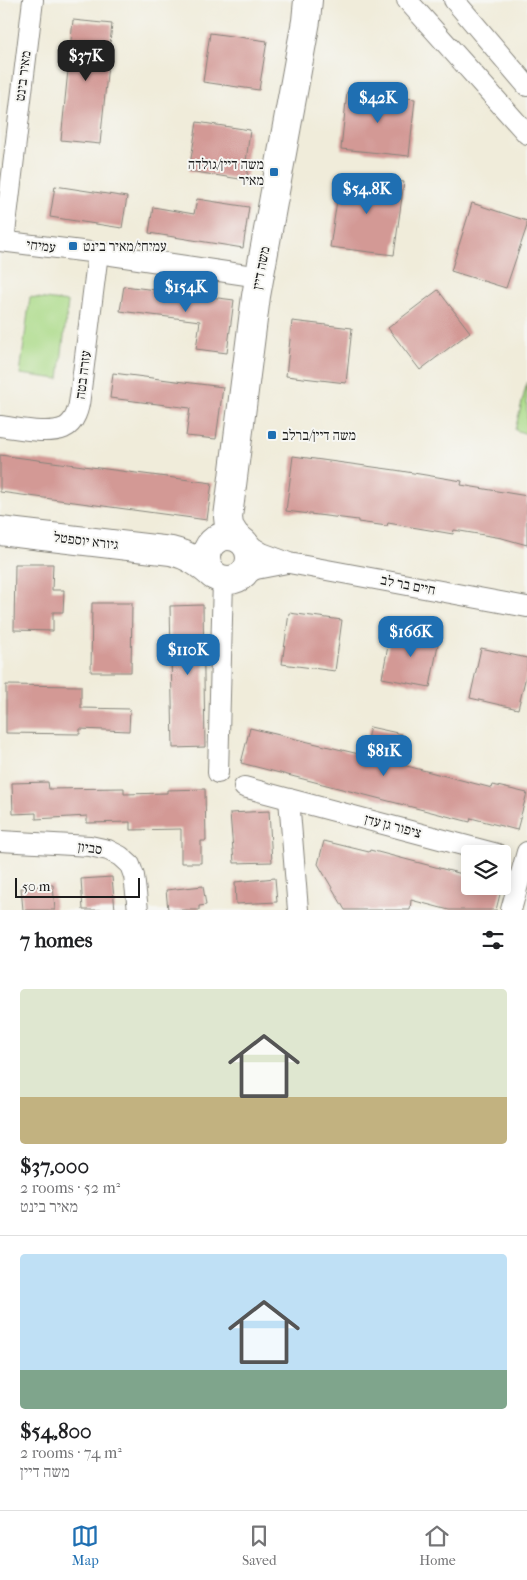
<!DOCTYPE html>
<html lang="en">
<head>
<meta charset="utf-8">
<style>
  body { margin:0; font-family:"IM FELL French Canon","Frank Ruhl Libre",serif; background:#f2f2f2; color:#202124; height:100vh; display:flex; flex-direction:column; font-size:19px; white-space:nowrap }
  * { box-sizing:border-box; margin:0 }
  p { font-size:16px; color:#757577 }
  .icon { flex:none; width:28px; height:28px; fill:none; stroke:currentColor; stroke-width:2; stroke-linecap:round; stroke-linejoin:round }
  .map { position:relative; height:910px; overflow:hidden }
  .sheet { display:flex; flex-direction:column; background:#fff; flex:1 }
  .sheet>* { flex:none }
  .tools { position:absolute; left:461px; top:845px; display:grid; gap:10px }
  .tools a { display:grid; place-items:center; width:50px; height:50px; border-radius:5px; background:#fff; box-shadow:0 2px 12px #0003; font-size:25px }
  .scale { position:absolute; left:15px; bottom:12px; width:125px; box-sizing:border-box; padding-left:5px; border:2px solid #1c1c1c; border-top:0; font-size:14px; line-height:18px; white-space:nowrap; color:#1c1c1c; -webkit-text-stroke:4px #f6f6f2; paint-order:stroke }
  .price { position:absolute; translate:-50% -42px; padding:0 11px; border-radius:10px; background:#1f6fb2; color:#fff; font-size:16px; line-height:32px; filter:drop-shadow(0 1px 2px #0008) }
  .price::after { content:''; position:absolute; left:50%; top:30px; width:15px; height:11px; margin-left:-8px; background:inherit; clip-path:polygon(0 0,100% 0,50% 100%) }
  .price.active { background:#222; color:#fff }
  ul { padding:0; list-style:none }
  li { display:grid; align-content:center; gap:10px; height:265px; padding:0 20px }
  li+li { border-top:1px solid #e0e0e0 }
  li span { display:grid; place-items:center; height:155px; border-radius:5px; color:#555 }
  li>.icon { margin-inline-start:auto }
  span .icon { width:90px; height:90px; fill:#fffc; stroke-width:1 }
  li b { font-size:21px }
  h2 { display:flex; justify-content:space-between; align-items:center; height:60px; padding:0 20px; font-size:21px }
  .tab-bar { display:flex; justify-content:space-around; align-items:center; height:70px; border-top:1px solid #e0e0e0; background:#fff; font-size:14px; color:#757577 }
  .tab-bar a { display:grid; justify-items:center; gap:2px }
  .tab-bar .active { color:#1f6fb2 }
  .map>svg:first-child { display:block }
  .green { fill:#aada87; stroke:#637b52 }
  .building { fill:#d39995 }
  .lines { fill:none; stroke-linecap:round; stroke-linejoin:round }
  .street-casing { stroke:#86847b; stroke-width:22 }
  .secondary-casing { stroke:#86847b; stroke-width:30 }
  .street { stroke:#fff; stroke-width:20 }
  .secondary { stroke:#fff; stroke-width:28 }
  .poi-dot { fill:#1f6fb2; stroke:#f6f6f2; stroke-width:2 }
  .labels { text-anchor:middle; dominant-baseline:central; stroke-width:4; stroke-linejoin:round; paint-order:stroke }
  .street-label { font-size:14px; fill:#1c1c1c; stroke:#f6f6f2 }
  .poi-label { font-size:14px; fill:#1c1c1c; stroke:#f6f6f2; text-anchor:start }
</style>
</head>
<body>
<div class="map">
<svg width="527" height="910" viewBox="0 0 527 910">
  <rect width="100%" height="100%" fill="#f6f6f2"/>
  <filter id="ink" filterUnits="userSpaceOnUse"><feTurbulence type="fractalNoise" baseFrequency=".02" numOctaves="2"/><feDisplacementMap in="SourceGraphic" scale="10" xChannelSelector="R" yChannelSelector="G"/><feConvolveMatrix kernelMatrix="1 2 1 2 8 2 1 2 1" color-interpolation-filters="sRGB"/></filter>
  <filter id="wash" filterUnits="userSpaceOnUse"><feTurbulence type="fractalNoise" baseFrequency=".0096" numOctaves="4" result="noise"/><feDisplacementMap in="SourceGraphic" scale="20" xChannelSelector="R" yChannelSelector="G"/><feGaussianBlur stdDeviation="1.12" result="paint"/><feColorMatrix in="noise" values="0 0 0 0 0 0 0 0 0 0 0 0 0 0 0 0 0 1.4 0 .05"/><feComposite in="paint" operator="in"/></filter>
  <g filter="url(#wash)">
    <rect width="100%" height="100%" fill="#f0ecda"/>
    <g class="green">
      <path d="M30,297l38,5 -9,77 -39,-5z"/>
      <path d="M527,382v52l-12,-4z"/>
    </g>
    <g id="blocks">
      <g class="building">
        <path d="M73,20l39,4 -12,120 -39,-4z"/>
        <path d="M210,33l57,8 -8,49 -56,-8z"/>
        <path d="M347,92l68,7 -6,57 -68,-7z"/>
        <path d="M197,122l53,8 -4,32 3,1 -3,17 -57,-9z"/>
        <path d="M341,174l63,8 -10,73 -64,-8z"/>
        <path d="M55,186l72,11 -5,31 -72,-11z"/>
        <path d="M197,199l52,8 -6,41 -94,-15 4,-26 41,7z"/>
        <path d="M472,203l55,18v5l-21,62 -55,-17z"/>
        <path d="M124,286l110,14 -7,53 -31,-4 4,-28 -80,-10z"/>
        <path d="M438,290l32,42 -50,38 -32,-42z"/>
        <path d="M292,321l60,7 -6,55 -60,-7z"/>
        <path d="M113,373l110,14 -7,52 -30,-3 4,-28 -80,-10z"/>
        <path d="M0,455l212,28 -5,37 -207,-28z"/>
        <path d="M293,456l102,14 67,11 -1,4 66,11v49l-25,-7 -48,-8 -1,4 -65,-11 -1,3 -29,-4v-2l-72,-9z"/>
        <path d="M15,564h38l-1,26h12l-1,22h-10v19l-39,-1z"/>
        <path d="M92,603h40l-1,69h-40z"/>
        <path d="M203,605l2,142 -32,1 -3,-142z"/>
        <path d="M289,613l53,7 -7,51 -53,-7z"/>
        <path d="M391,630l48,9 -9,48 -48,-9z"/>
        <path d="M481,648l46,10v14l-9,37 -48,-11z"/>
        <path d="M6,685l75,1v22l49,1 -1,22 -49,-2v5l-74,-1z"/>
        <path d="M370,727l32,7 -7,29 97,25 1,-3 34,8 -10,37 -46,-12 -1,4 -229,-59 9,-35 113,27z"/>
        <path d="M48,782l1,7 75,-1v6l43,-1v-3l38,-1 1,52h-5v22h-20v-34l-51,1v-8l-43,1v-7l-51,3v-6l-23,1 -1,-31z"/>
        <path d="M269,811l3,51 -38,1 -4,-50z"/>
        <path d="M324,841l45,11 1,-2 100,26v10h32l-6,24h-47l-38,-10 -1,10h-65l-27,-46z"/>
        <path d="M112,877l3,33h-32l-2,-31z"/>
        <path d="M275,878l2,24 -41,2 -1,-22z"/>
        <path d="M53,885l2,25h-32l-2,-22z"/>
        <path d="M203,886l3,19 -7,1v4h-31l-2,-20z"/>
      </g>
    </g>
  </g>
  <g filter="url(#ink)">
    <use href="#blocks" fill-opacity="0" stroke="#86847b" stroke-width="1"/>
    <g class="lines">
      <g class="street-casing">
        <g id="street">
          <path d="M407,0l120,134"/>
          <path d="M454,0l73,86"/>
          <path d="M0,241l98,12 162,24"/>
          <path d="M4,241l29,-241"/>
          <path d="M0,426c18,2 47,9 64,2 11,-5 15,-20 16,-31l18,-144"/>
          <path d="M243,541l19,12 27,10 238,44"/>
          <path d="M244,574l12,-5 31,-6"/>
          <path d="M218,773l5,-193"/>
          <path d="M244,787l253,67"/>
          <path d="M289,799l9,111"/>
          <path d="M0,841l90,5 18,4 12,6 10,9 4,11 4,34"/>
          <path d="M511,910l16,-58"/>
        </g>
      </g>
      <g class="secondary-casing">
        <g id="secondary">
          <path d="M0,531l171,20c18,4 29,13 42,24"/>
          <circle cx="228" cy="558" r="22"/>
          <path d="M236,537l-7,-11 -1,-9 28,-221 50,-275 2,-21"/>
        </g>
      </g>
      <use href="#street" class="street"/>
      <use href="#secondary" class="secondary"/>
    </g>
  </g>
  <g class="poi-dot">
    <rect x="269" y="167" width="10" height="10" rx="2.5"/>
    <rect x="68" y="241" width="10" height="10" rx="2.5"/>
    <rect x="267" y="430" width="10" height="10" rx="2.5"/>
  </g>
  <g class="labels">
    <g class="street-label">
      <text transform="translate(23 76) rotate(-83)">מאיר בינט</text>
      <text transform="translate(41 246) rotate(7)">עמיחי</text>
      <text transform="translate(261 268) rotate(-79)">משה דיין</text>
      <text transform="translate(83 375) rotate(-83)">עזרה בטה</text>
      <text transform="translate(86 541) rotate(7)">גיורא יוספטל</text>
      <text transform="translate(408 585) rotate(11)">חיים בר לב</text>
      <text transform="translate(393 826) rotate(15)">ציפור גן עדן</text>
      <text transform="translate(90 848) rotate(8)">סביון</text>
    </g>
    <g class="poi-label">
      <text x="264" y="164" text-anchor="end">משה דיין/גולדה<tspan x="264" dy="16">מאיר</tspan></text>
      <text x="83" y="246">עמיחי/מאיר בינט</text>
      <text x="282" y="435">משה דיין/ברלב</text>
    </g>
  </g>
</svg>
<div class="tools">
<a><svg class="icon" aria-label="layers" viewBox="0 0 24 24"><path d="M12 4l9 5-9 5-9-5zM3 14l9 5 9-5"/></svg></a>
</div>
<div class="scale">50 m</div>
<b class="price active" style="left:86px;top:82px">$37K</b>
<b class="price" style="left:378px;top:124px">$42K</b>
<b class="price" style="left:367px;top:215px">$54.8K</b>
<b class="price" style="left:186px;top:313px">$154K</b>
<b class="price" style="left:411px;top:658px">$166K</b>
<b class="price" style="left:188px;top:676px">$110K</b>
<b class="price" style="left:384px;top:777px">$81K</b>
</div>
<section class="sheet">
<h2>7 homes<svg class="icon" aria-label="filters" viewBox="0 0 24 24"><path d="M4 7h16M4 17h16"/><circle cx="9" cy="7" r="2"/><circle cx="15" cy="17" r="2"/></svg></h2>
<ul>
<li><span style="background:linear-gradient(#dfe7d0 70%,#c2b280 0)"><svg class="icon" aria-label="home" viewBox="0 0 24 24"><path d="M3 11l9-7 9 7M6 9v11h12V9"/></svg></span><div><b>$37,000</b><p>2 rooms · 52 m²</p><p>מאיר בינט</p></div></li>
<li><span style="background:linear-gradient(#bfe0f5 75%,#7fa58c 0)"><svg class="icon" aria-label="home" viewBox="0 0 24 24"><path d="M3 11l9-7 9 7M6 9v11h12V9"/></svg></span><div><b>$54,800</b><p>2 rooms · 74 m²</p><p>משה דיין</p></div></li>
</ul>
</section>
<nav class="tab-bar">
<a class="active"><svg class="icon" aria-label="map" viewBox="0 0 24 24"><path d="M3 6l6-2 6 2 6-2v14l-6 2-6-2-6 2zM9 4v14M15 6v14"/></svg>Map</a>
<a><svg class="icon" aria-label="saved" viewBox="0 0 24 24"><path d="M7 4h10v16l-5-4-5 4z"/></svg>Saved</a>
<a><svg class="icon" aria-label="home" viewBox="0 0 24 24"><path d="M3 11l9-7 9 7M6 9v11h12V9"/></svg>Home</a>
</nav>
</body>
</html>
